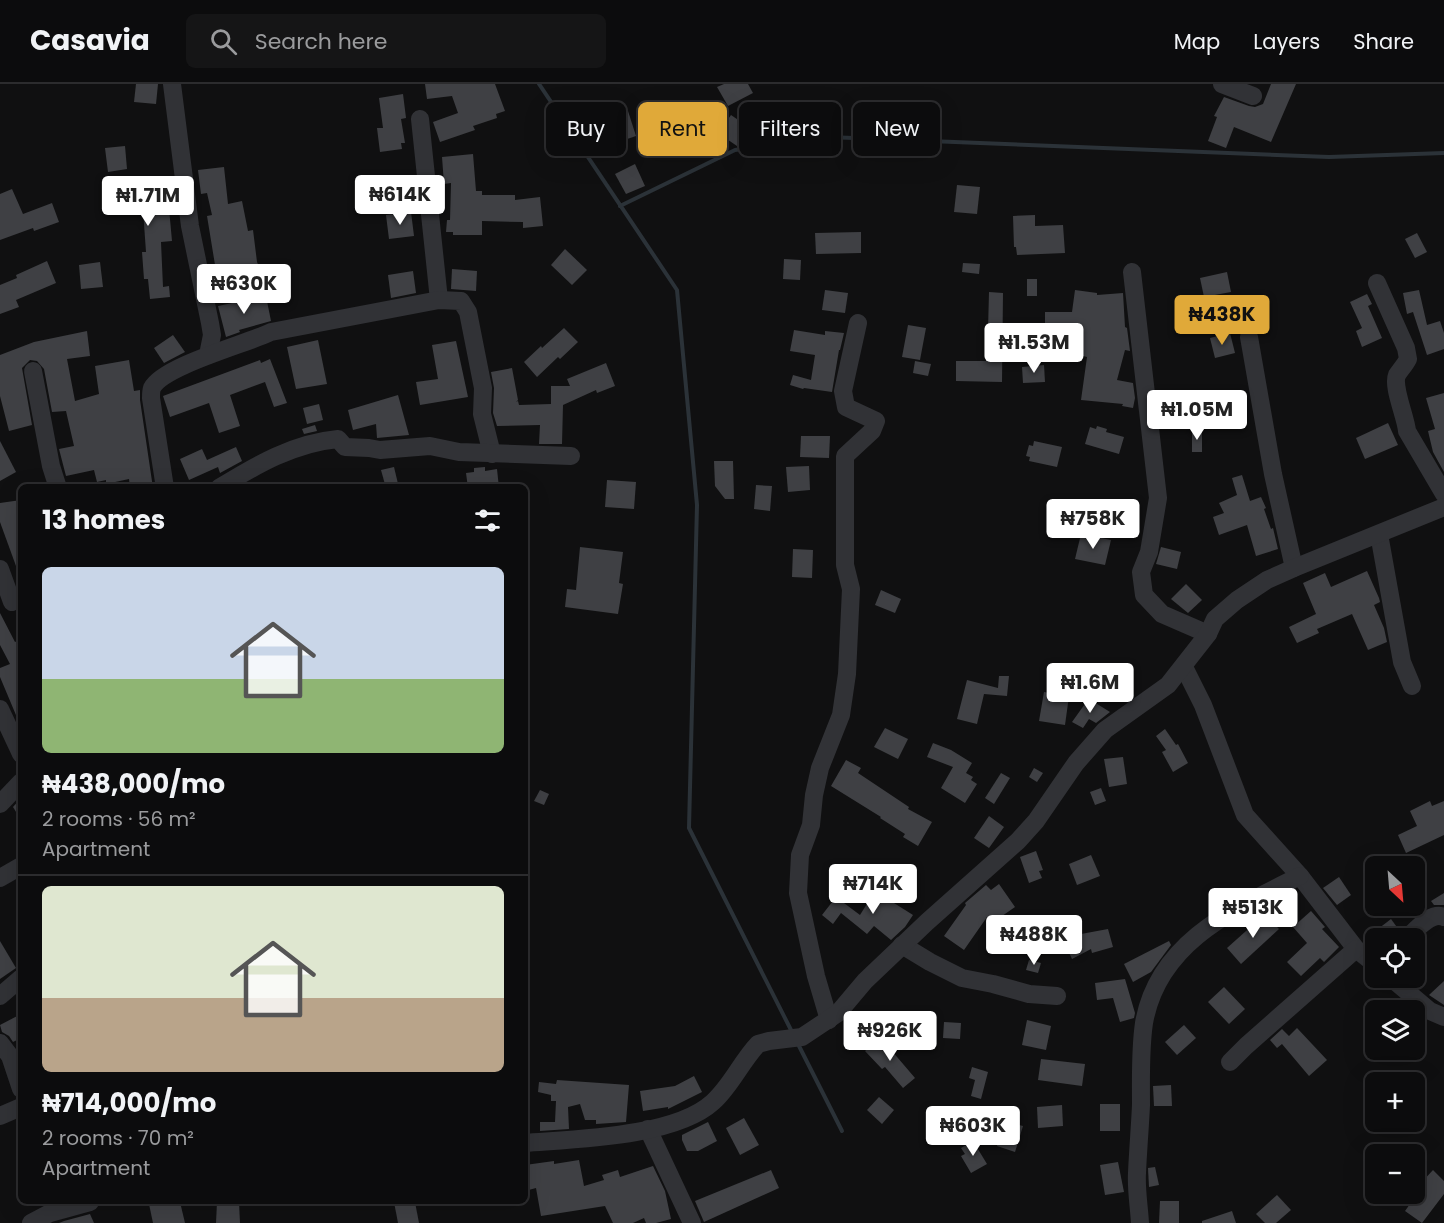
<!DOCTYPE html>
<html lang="en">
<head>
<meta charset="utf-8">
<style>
  body { margin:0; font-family:Poppins,sans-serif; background:#151516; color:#f1f3f6; height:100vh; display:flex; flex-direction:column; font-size:22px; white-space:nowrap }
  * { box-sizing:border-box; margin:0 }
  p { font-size:20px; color:#9a9b9d }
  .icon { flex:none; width:33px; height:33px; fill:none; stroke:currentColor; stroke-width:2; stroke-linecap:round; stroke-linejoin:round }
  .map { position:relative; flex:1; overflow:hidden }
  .sheet { position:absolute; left:18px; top:400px; width:510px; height:720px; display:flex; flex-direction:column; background:#0c0c0d; border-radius:9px; box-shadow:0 6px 24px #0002,0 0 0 2px #2c2c2e }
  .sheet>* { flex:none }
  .top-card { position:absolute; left:546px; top:18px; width:570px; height:54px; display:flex; gap:12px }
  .needle { width:39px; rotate:154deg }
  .buttons { position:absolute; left:1365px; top:772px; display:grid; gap:12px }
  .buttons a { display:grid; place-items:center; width:60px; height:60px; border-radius:9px; background:#0c0c0d; box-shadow:0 6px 24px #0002,0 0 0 2px #2c2c2e; font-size:30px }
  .price { position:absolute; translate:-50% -51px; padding:0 14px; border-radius:6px; background:#fff; color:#222; font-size:20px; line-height:39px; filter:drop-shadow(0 2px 3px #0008) }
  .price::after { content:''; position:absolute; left:50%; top:36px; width:18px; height:14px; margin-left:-9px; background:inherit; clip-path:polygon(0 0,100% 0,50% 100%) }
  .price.active { background:#e0a939; color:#111 }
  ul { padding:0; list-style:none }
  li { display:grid; align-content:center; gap:12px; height:318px; padding:0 24px }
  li+li { border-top:2px solid #2c2c2e }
  li span { display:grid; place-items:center; height:186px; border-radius:9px; color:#555 }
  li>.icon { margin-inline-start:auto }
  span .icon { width:108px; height:108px; fill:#fffc; stroke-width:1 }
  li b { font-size:26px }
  h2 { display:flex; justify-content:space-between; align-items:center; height:72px; padding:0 24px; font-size:26px }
  .tag { padding:0 21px; border-radius:9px; background:#0c0c0d; box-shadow:0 6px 24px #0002,0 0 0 2px #2c2c2e; font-size:21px; line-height:54px }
  .tag.active { background:#e0a939; color:#111 }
  header { display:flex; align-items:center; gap:36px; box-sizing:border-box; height:84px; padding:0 30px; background:#0c0c0d; border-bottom:2px solid #2c2c2e }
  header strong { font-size:28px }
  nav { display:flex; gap:33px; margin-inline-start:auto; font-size:21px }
  .search { width:420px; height:54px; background:#151516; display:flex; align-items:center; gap:15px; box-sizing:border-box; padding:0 21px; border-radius:9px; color:#9a9b9d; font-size:22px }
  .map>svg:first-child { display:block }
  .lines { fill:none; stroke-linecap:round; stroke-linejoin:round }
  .stream { stroke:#2b3238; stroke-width:4 }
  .building { fill:#3f4044 }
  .minor { stroke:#313236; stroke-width:18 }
</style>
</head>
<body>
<header>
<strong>Casavia</strong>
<div class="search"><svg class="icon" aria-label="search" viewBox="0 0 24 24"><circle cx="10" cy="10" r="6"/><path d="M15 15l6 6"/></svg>Search here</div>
<nav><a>Map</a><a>Layers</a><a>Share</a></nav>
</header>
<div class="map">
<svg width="1444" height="1139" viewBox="0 0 1444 1139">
  <rect width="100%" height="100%" fill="#101011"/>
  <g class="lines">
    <g class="stream">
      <path d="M539,0l138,206 20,215 -8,323 103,204"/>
      <path d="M620,122l115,-56 93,-13 501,20 115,-4"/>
      <path d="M798,960l44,87"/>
    </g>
  </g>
  <g class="building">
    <path d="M136,0h22l-2,20 -22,-2z"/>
    <path d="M425,0h70l10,27 -9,3 1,4 -24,8 2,4 -35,12 -7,-20 25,-9 -6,-17 -25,3z"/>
    <path d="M724,0h24l5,9 -25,13 -11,-19z"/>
    <path d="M1271,0h25l-25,58 -37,-15 -8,21 -18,-7 9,-24 -3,-1 10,-19 25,9 6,1 8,-3z"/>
    <path d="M403,10l3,24 -5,1 4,24h-4l1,6 -22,3 -3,-24h6l-4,-30z"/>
    <path d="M628,27l8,25 -32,11 -8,-25z"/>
    <path d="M731,31l19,13 -13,18 -19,-13z"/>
    <path d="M125,62l2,23 -19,3 -3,-24z"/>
    <path d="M473,70l3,37h6v4h33v5l25,-3 3,29 -20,2v-6l-41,-1v14h-29v-3h-7l1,-12h3l1,-37 -7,1 -2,-27z"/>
    <path d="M635,80l10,22 -19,8 -11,-20z"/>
    <path d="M224,83l4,37 14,-3 6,30 5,-1 4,32 4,9 -41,9 -1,-4 -2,1 -10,-61 5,-1 -5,-22 -6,1 -3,-24z"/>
    <path d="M164,95l1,30 4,-1 3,33 -11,1 2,45 6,-1 1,11 -20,2 -2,-20h-4l-2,-27h4l-3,-42 -36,4 -3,-21 37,-5 -1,-8z"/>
    <path d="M957,101l23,2 -3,27 -23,-2z"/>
    <path d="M12,105l11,25 29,-11 7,19 -25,9 -1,-3 -33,12v-46z"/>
    <path d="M411,128l3,24 -25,3 -3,-24z"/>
    <path d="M1035,131v11l28,-1 2,28 -48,2 -1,-8h-2l-1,-31z"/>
    <path d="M861,148v21l-45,1 -1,-21z"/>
    <path d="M1417,149l10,19 -12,6 -10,-19z"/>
    <path d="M565,165l22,21 -15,15 -21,-20z"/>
    <path d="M784,175l17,1 -1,20 -17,-1z"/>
    <path d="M47,177l9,22 -40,17 3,7 -19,7v-29l17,-7 -1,-3z"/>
    <path d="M100,178l3,25 -22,2 -2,-24z"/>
    <path d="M963,179l17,1 -1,10 -17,-2z"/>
    <path d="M452,185l25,2 -1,20 -25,-2z"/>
    <path d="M413,187l3,22 -25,5 -3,-23z"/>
    <path d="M1227,188l4,20 -27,5 -4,-19z"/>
    <rect x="1027" y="195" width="10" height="17"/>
    <path d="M825,206l23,3 -3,20 -23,-3z"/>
    <path d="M1075,206l22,3v2l26,-2 2,34 2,1 3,23 -5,-1 -8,30 16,3 2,15 -2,10 -11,-2 1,-2 -42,-4 6,-43 -8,-2 3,-15h-5l2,-10 -34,1v-19h27z"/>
    <path d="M1419,206l8,35 13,-4 4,12v16l-17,6 -14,-43 -6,2 -4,-21z"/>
    <path d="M989,208l14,1 -1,89 -46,-1v-20h30l-1,-31h3z"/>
    <path d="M1367,210l5,10 -4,2 14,32 -20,9 -6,-16 6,-3 -12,-26z"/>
    <path d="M266,212l5,25 -32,9 1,2 -14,5 -8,-31z"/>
    <path d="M908,241l18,3 -6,32 -18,-3z"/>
    <path d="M564,244l14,14 -18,17 -2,-2 -21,20 -13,-15 17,-16 1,2z"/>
    <path d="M794,246l31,5v-4l19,2 -4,17h-1l-7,42 -28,-4 -1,1 -13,-4 3,-10 18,5 4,-25 -25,-4z"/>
    <path d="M87,247l3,25 -23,3 8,42 24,-7 -4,-28 34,-6 5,31 6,-1v10l13,88h-23l-1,-9 -23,5v-4l-9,2 -3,-12 -28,6 -7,-27 15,-3 -8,-35 -14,1 -8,-43 -7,-8 -7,-1 -8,8 10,57 -23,6 -9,-35v-41l34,-13z"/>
    <path d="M1230,249l5,20 -20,5 -5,-20z"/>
    <path d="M173,251l12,17 -21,11 -10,-15z"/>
    <path d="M318,256l9,44 -31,5 -9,-42z"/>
    <path d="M456,257l12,56 -48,8 -4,-23 22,-3 -6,-34z"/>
    <path d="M270,275l17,44 -13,4 -9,-25 -35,13 10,31 -21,7 -10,-30 -39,14 -7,-21 97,-36 1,3z"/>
    <path d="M915,277l16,3 -3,12 -15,-3z"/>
    <path d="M606,279l9,23 -18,7 -1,-3 -33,15 -1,39h-23l1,-19 -43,1 -4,-13 1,-25 -3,-16 21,-4 6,32 -2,2 2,-1 1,4 32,-1v-18h19l-3,-7z"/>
    <path d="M1044,281l1,17 -22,1 -1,-16z"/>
    <path d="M1444,309v79l-11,-20 -5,-21 7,-2 -9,-31z"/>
    <path d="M398,311l11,40 -32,3 -1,-14 -23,6 -5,-20z"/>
    <path d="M319,320l4,16 -16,4 -4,-16z"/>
    <path d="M1388,339l10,22 -33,14 -9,-21z"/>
    <path d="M315,341l2,6 -13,3 -2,-5z"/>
    <path d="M1097,342l10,3 -1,3 18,5 -5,17 -34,-10 5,-17 6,2z"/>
    <rect x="1192" y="345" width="10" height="23"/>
    <path d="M801,352h29l-1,22 -29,-1z"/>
    <path d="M0,357l16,31 -16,9z"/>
    <path d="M1034,357l28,6 -5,20 -28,-6 1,-4 -4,-1 3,-11 4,1z"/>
    <path d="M236,363l6,14 -22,12 -2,-6 -29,13 -9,-21 22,-10 5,11z"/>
    <path d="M714,377h19l1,38h-9l-10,-13z"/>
    <path d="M809,382l1,24 -22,2 -2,-25z"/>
    <path d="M394,383l5,21h-13l-5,-18z"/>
    <path d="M485,383v4l12,-2 2,19h-31l-2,-15 8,-1v-4z"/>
    <path d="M1242,391l8,26 11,-4 5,11 -2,1 7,20 2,-1 5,21 -22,7 -9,-31 -28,10 -6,-18 11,-4 -5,-10 18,-8 -5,-17z"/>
    <path d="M607,396l29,2 -2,27 -29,-2z"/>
    <path d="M756,401l16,1 -2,25 -16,-2z"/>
    <path d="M21,416v77h-1l-20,-55v-19z"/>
    <path d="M1081,450l30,6 -6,25 -30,-6z"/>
    <path d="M580,463l43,5 -4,31 4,1 -5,30 -53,-7 2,-18 9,1z"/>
    <path d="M1161,463l20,5 -4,17 -21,-5z"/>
    <path d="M793,465l20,1 -1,28 -20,-1z"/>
    <path d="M1367,487l12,27 1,4 -6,3 10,23 3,14 -19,8 -16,-36 -35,15 2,4 -22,10 -8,-16 27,-13 -13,-31 22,-10 6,14z"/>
    <path d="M1186,500l16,16 -14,13 -17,-14z"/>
    <path d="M881,506l20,9 -6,14 -20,-8z"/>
    <path d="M0,529l15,29 6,-3v88l-21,-50v-9l10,-4 -10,-19z"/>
    <path d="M999,592h10l-2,20 -23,-2 -7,30 -20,-5 10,-39 31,8z"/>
    <path d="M1044,608l25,4 -4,29 -26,-4z"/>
    <path d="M1087,617l5,3 2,-2 16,10 -14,11 -7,-4 -6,9 -11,-6z"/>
    <path d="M885,644l23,11 -10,20 -24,-12z"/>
    <path d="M1165,645l11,16 2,-1 10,19 -15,9 -11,-20 4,-2 -10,-14z"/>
    <path d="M933,659l18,7 21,13 -6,10 7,4 -2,3 6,4 -12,19 -24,-15 12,-21 -26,-10z"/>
    <path d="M1123,673l4,27 -18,3 -5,-28z"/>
    <path d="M846,676l15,8 -3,5 51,34 -1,2 24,13 -14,24 -15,-9 2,-3 -25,-16 1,-1 -50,-31z"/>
    <path d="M1034,684l9,5 -6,9 -8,-5z"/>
    <path d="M1001,689l9,5 -16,26 -9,-6z"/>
    <path d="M1101,704l5,13 -11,4 -5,-13z"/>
    <path d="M540,706l9,4 -5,11 -10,-4z"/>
    <path d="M21,714v22l-8,-13z"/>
    <path d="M1430,717l2,5 12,-5v34l-38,18 -8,-18 19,-9 -7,-15z"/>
    <path d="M989,732l15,11 -15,21 -15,-10z"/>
    <path d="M1036,767l7,19 -4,1 3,7 -13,5 -9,-26z"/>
    <path d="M1091,771l9,21 -23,9 -8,-21z"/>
    <path d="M1339,793l12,18 -14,10 -14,-17z"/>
    <path d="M999,800l16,23 -23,16 -5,-6 -23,33 -20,-14 22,-31 -1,-2 21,-18 5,5z"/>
    <path d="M875,807l38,24 -8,12 -14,13 -17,-14 -7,8 -26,-21 -8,11 -11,-9 14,-18 24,18z"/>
    <path d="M1444,809v12h-10l-3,-4z"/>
    <path d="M1311,827l14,16 -3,2 17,18 -15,15 -4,-4 -19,18 -14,-14 20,-19 -14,-16z"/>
    <path d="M1265,830l14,15 -38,35 -14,-16z"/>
    <path d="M1391,835l8,11 -4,9h-30z"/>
    <path d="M1023,836l23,10 -10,24 -16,-6 1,-3 -7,-3z"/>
    <path d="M1108,845l5,18 -21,6 -1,-4 -19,10 -8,-17 17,-8z"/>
    <path d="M0,857l16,27 -16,11z"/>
    <path d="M1169,857l2,4 -20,27 -18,10 -9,-18z"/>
    <path d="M1029,876l12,3 -3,10 -12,-3z"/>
    <path d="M1125,895l10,34 -1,5 -14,4 -7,-24 -16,2 -2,-17z"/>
    <path d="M1444,897v24l-15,-10z"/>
    <path d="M1224,903l21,22 -16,15 -21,-22z"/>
    <path d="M21,930v24l-8,4 -4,-6 -7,-4 -2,-7z"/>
    <path d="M1027,936l24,6 -5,24 -24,-5z"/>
    <path d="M944,938l17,1 -1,16 -17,-1z"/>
    <path d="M1184,941l12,13 -19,17 -12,-13z"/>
    <path d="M1297,944l30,32 -18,16 -27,-32 -5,4 -7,-8 12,-11 7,7z"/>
    <path d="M880,953l35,41 -12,10 -18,-21 -3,2 -17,-18z"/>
    <path d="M1041,975l44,5 -3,22 -44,-6z"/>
    <path d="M972,983l16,5 -7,27 -10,-3 4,-16 -6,-2z"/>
    <path d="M694,992l8,16 -34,17v-2l-25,4 -3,-20 35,-5z"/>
    <path d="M557,996l72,5 -3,37 -30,2v-4h-11l-5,-16 -12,3 1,22 -29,2v-9h15l1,-21h-5v-6l-13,-3 1,-10 17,2z"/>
    <path d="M1171,1001l1,21h-18l-1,-20z"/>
    <path d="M879,1013l15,13 -12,14 -15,-14z"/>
    <rect x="1100" y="1020" width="20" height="27"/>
    <path d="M1062,1021l1,21 -25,2 -1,-21z"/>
    <path d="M744,1034l15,27 -19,10 -14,-27z"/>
    <path d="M1004,1037l19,5 -8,26 -18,-6z"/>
    <path d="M708,1038l9,19 -19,10h-11l-5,-11v-5z"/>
    <path d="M973,1057l14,23 -16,9 -10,-17 4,-2 -4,-6z"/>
    <path d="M579,1076l5,26 20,-6 -2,-5 16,-5 2,7 33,-11 12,25 6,28 -15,4h-10l-2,-5 -11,5h-20l-8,-17 -64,10 -5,-28 -11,3v-26l29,-4v3z"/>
    <path d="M1118,1078l6,30 -19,3 -5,-30z"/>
    <path d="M1155,1083l4,18 -10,2 -1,-19z"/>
    <path d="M771,1086l8,18 -75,34 -9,-21z"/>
    <path d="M1433,1086l11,11v13l-22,29 -17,-12 17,-24 -2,-3z"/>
    <path d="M1277,1111l14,15 -15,13h-11l-9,-9z"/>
    <path d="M1160,1117h19v22h-20z"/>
    <path d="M160,1118h20l5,21h-32l-4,-19z"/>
    <path d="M217,1118h22l1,21h-24z"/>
    <path d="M394,1118h21l4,21h-21z"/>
    <path d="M1232,1127l4,12h-34v-2z"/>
    <path d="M90,1130l4,9h-35l5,-2z"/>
  </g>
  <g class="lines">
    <g class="minor">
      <path d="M172,0l18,142 20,97 2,12 -4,20"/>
      <path d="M1222,0l31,12"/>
      <path d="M420,35l19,181"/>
      <path d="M1132,188l26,226 -9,54 -8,20 3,23 18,19 46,20"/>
      <path d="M1377,199l29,65 2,11c-3,6 -8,11 -11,16 -5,12 9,42 10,56l37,63"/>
      <path d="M1249,253l24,137 21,94"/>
      <path d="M33,287l18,95 7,22"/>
      <path d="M165,404l-14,-90c0,-3 0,-7 1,-10 11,-22 94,-44 119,-56l168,-32 22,1 7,11 15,76 -1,26 10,40"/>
      <path d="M219,404c37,-23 75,-45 119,-49l7,8 24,1 11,2 50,-4 29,6 112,4"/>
      <path d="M1379,450l23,128 10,24"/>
      <path d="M0,485l12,33"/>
      <path d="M1184,583l19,38 42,110 55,61 56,73 20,16"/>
      <path d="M0,625l21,45"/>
      <path d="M0,720l21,-22"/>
      <path d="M0,794l21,-12"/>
      <path d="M1406,855c10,-9 25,-28 38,-22"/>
      <path d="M902,861l28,17 32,16 31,6 36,10 28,2"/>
      <path d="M1391,894l39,33 14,6"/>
      <path d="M0,912l21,-18"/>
      <path d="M829,936l-13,-44 -18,-83 2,-38 11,-30 3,-30 6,-27 21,-53 6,-41 4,-85 -6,-24v-109l27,-25 4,-10 -30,-14 -3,-16 15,-68"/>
      <path d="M0,959l10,13 11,33"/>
      <path d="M1230,978l16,-16 110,-97"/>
      <path d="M0,1032l21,-9"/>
      <path d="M648,1045l44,94"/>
      <path d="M525,1059c50,-4 150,-6 188,-41 18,-16 28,-40 45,-58l11,-3 33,-4 36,-24 27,-32 62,-59 91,-81 18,-20 40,-58 29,-33 63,-45 40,-51 7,-15 22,-19 30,-20 27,-12 150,-61"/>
      <path d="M31,1139l19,-10 40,-11"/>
      <path d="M1140,1139c-1,-17 -4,-34 -3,-50 1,-23 3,-46 4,-68 0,-28 -1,-55 3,-82 14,-81 90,-114 156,-147"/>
    </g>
  </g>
</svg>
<div class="buttons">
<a><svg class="needle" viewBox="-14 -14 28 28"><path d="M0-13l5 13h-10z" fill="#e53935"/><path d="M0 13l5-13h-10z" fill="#9a9b9d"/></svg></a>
<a><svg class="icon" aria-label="locate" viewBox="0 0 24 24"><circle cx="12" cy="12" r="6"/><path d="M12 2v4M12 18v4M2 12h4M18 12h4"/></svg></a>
<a><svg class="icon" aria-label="layers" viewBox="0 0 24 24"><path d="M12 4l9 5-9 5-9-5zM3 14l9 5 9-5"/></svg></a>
<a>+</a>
<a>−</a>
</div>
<b class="price" style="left:400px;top:142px">₦614K</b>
<b class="price" style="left:148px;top:143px">₦1.71M</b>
<b class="price" style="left:244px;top:231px">₦630K</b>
<b class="price active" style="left:1222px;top:262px">₦438K</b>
<b class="price" style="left:1034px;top:290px">₦1.53M</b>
<b class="price" style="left:1197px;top:357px">₦1.05M</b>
<b class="price" style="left:1093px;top:466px">₦758K</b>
<b class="price" style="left:1090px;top:630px">₦1.6M</b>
<b class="price" style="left:873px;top:831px">₦714K</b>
<b class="price" style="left:1253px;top:855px">₦513K</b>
<b class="price" style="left:1034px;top:882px">₦488K</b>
<b class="price" style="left:890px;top:978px">₦926K</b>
<b class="price" style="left:973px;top:1073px">₦603K</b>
<div class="top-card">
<a class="tag">Buy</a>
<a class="tag active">Rent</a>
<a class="tag">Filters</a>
<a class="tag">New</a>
</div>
<section class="sheet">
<h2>13 homes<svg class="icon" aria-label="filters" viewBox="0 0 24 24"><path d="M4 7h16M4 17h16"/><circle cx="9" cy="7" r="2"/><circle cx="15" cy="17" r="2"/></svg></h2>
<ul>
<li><span style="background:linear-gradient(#c9d6e8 60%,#8fb573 0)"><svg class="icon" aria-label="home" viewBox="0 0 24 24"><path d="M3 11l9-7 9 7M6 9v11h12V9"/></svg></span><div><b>₦438,000/mo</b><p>2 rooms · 56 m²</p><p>Apartment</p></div></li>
<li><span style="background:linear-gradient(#dfe7d0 60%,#b9a48a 0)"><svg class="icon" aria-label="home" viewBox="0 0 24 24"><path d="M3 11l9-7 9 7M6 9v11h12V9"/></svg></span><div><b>₦714,000/mo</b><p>2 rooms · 70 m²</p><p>Apartment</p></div></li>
</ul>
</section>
</div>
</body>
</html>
